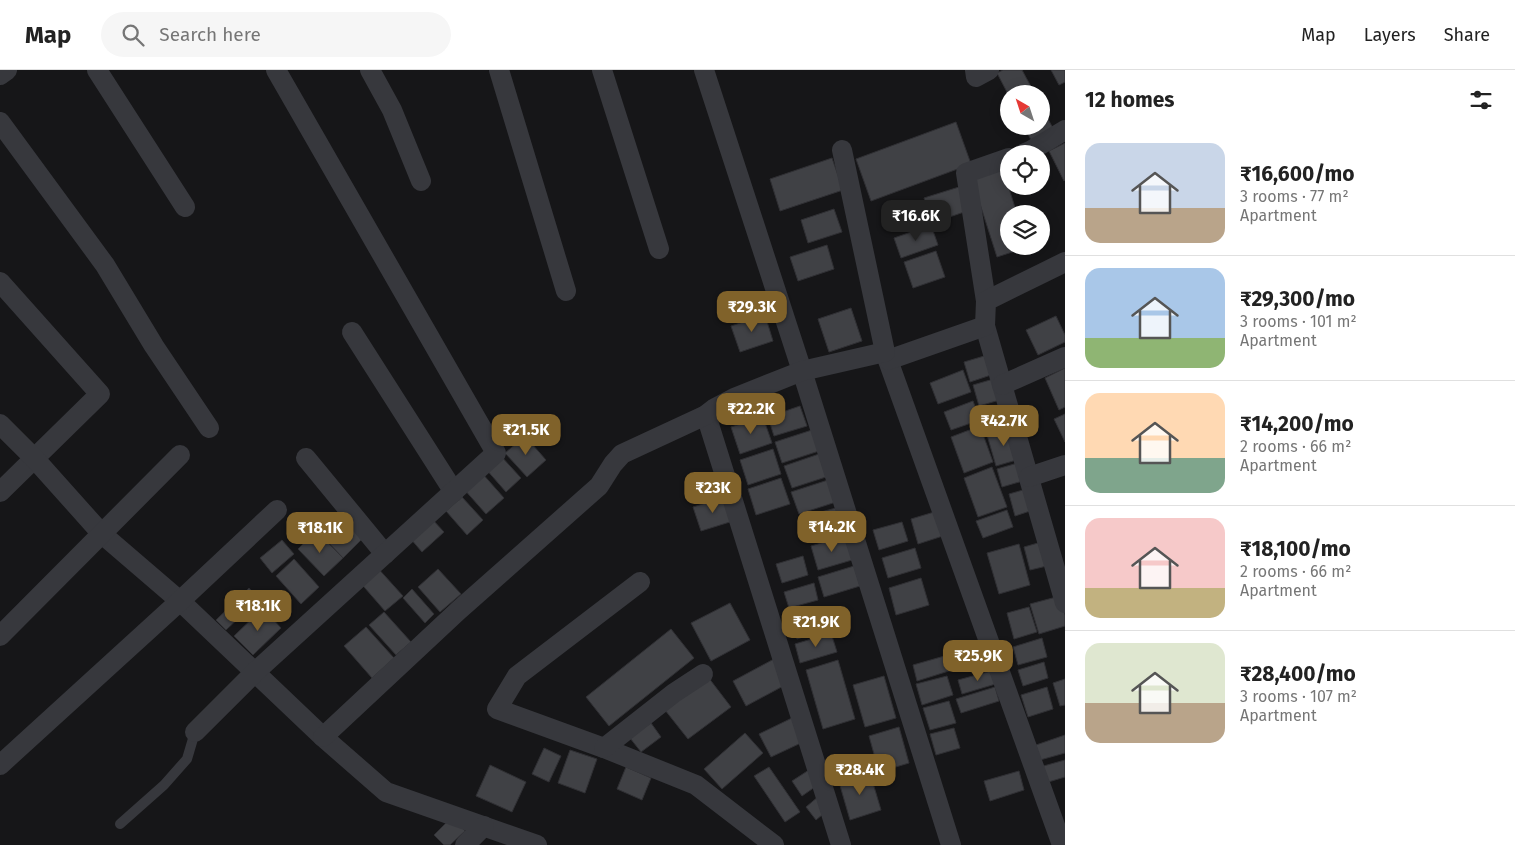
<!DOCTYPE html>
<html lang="en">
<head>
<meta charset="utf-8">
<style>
  body { margin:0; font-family:"Fira Sans",sans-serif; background:#f6f6f6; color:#222; height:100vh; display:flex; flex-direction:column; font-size:19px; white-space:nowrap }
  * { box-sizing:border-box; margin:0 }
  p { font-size:16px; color:#767676 }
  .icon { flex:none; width:28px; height:28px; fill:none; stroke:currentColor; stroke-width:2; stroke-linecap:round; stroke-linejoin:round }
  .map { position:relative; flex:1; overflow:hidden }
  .details { display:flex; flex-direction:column; background:#fff; width:450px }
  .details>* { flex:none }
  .needle { width:32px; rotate:321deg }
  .buttons { position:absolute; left:1000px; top:15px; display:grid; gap:10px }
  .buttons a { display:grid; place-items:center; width:50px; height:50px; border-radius:50%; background:#fff; box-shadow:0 2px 12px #0003; font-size:25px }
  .price { position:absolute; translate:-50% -42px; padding:0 11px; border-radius:10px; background:#80622a; color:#fff; font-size:16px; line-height:32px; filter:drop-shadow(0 1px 2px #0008) }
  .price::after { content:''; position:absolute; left:50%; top:30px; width:15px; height:11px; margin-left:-8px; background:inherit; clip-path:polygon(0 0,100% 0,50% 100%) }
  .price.active { background:#222; color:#fff }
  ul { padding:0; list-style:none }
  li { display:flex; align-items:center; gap:15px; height:125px; padding:0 20px }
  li+li { border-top:1px solid #e0e0e0 }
  li span { display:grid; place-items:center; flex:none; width:140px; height:100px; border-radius:15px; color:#555 }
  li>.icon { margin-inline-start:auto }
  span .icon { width:60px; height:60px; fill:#fffc; stroke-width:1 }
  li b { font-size:21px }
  h2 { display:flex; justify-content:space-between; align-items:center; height:60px; padding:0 20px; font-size:21px }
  header { display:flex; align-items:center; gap:30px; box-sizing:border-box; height:70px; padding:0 25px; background:#fff; border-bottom:1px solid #e0e0e0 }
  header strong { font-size:24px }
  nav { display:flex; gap:28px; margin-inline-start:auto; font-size:18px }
  .search { width:350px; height:45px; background:#f6f6f6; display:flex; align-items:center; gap:12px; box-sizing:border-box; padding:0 18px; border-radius:28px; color:#767676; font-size:19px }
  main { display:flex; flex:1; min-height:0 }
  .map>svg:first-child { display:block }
  .building { fill:#404145; stroke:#303034 }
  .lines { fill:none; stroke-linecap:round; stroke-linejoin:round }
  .lane { stroke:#37383d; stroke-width:10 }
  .street { stroke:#37383d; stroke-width:20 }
</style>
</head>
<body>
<header>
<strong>Map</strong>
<div class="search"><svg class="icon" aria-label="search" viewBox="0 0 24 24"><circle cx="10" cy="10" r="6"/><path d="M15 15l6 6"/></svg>Search here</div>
<nav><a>Map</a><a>Layers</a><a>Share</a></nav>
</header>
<main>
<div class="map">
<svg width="1065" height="775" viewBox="0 0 1065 775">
  <rect width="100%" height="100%" fill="#161618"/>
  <g class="building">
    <path d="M1003,0h19l13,24h-26v2l-12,-23z"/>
    <path d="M1051,0h14v12l-6,3z"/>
    <path d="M1041,36l14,26 -22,12 -9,-18h17z"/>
    <path d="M956,52l15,42 -100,37 -15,-42z"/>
    <path d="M1065,73v37l-1,1 -15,-30z"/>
    <path d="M832,88l11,32 -63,21 -10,-32z"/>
    <path d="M1003,99l14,45h-8v32l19,1 -31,10 -25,-78z"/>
    <path d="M959,117l8,24 -35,12 -8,-25z"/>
    <path d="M834,139l8,23 -34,11 -7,-23z"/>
    <path d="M931,155l7,20 -37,13 -7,-20z"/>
    <path d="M827,175l7,24 -36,12 -8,-24z"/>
    <path d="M936,181l9,26 -32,11 -9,-26z"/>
    <path d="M851,238l11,33 -33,11 -11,-33z"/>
    <path d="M765,245l8,26 -33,11 -9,-26z"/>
    <path d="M1056,246l9,19v7l-27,13 -12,-25z"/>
    <path d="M991,284l6,19 -27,9 -6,-20z"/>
    <path d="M1065,298v39l-6,3 -14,-32z"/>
    <path d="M963,300l8,22 -33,12 -8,-21z"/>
    <path d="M997,308l6,21 -24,7 -6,-21z"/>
    <path d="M973,331l7,19 -29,10 -7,-18z"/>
    <path d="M1005,334l4,15 -27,7 -4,-14z"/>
    <path d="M800,336l7,20 -33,10 -6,-19z"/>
    <path d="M1065,344v28l-11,-23z"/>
    <path d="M763,347l9,26 -32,11 -9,-27z"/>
    <path d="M980,356l13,36 -29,11 -13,-36z"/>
    <path d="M1011,358l9,31 -24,7 -9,-31z"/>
    <path d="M812,360l7,21 -37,12 -7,-21z"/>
    <path d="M525,366l21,24 -19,17 -22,-24z"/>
    <path d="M773,379l8,25 -33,11 -8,-25z"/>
    <path d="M822,383l7,23 -37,12 -8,-22z"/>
    <path d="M500,385l21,23 -15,14 -21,-24z"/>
    <path d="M1021,392l5,18 -24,7 -5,-18z"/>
    <path d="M992,397l15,40 -29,10 -14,-39z"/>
    <path d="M481,402l23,26 -18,16 -23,-26z"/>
    <path d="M781,408l9,26 -34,11 -8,-26z"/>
    <path d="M828,410l8,22 -37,12 -8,-22z"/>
    <path d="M1030,418l6,21 -21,7 -6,-22z"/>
    <path d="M462,427l21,23 -16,15 -21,-24z"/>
    <path d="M725,427l8,24 -32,10 -8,-24z"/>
    <path d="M836,438l7,23 -34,10 -7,-24z"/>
    <path d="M941,440l8,24 -31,10 -7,-25z"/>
    <path d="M1007,440l6,17 -30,11 -7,-17z"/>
    <path d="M348,447l18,18 -23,23 -18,-19z"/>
    <path d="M432,449l12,13 -22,20 -12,-14z"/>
    <path d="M902,452l6,19 -29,9 -6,-20z"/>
    <path d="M316,461l27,27 -19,18 -26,-27z"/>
    <path d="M845,466l7,24 -34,10 -7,-24z"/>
    <path d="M282,470l12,14 -22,19 -12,-15z"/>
    <path d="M1045,471l6,24 -21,5 -6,-23z"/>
    <path d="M1019,474l11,41 -31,9 -12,-41z"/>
    <path d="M915,478l6,20 -33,10 -6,-20z"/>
    <path d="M803,486l5,19 -26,8 -6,-19z"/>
    <path d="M294,489l25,28 -18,17 -25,-28z"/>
    <path d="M375,495l28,31 -18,15 -27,-31z"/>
    <path d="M854,496l6,20 -36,11 -6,-20z"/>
    <path d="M438,499l23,25 -21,18 -22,-25z"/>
    <path d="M921,508l8,27 -33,10 -7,-27z"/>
    <path d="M814,513l4,17 -29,8 -5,-16z"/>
    <path d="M249,518l10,11 -33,31 -10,-10z"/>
    <path d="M412,519l22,25 -9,9 -22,-25z"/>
    <path d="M1060,526l5,19v11l-26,8 -9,-30z"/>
    <path d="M730,533l20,37 -39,21 -20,-38z"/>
    <path d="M1029,537l8,25 -23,7 -7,-26z"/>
    <path d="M263,538l18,20 -28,27 -19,-19z"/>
    <path d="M822,538l6,21 -31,10 -6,-22z"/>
    <path d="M384,542l27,30 -15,13 -27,-30z"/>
    <path d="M366,557l28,31 -22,20 -28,-32z"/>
    <path d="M671,559l23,29 -85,68 -23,-29z"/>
    <path d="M831,563l6,19 -37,11 -5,-19z"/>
    <path d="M1042,568l5,19 -29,8 -5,-18z"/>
    <path d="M948,585l4,15 -35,11 -4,-16z"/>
    <path d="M774,589l13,25 -41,22 -13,-25z"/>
    <path d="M838,590l17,59 -32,10 -17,-59z"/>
    <path d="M1044,592l4,16 -25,8 -5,-16z"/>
    <path d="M995,600l4,13 -37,11 -4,-14z"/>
    <path d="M884,606l12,42 -31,9 -12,-42z"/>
    <path d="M947,606l6,19 -31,10 -6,-21z"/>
    <path d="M708,607l23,30 -43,32 -23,-29z"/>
    <path d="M1065,609v26l-5,1 -7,-23z"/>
    <path d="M995,617l4,14 -38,12 -5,-14z"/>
    <path d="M1047,617l6,22 -25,8 -7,-22z"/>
    <path d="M949,631l7,22 -26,7 -7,-22z"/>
    <path d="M792,648l11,24 -32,15 -12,-23z"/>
    <path d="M651,653l10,14 -20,15 -11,-14z"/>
    <path d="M899,657l10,36 -30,9 -10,-36z"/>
    <path d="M954,658l6,20 -24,7 -6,-21z"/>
    <path d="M745,663l18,20 -41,36 -18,-20z"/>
    <path d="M1065,665v18l-25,7 -4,-15z"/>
    <path d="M544,678l17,8 -12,26 -17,-8z"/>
    <path d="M570,680l27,9 -12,34 -27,-10z"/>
    <path d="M1065,690v17l-20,6 -5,-16z"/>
    <path d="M490,695l36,17 -14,30 -36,-16z"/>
    <path d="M626,697l25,11 -9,22 -25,-11z"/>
    <path d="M769,697l31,45 -15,10 -31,-46z"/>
    <path d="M812,698l10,14 -20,14 -10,-15z"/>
    <path d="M1019,701l5,19 -34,11 -6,-20z"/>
    <path d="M870,703l11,37 -31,10 -11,-38z"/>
    <path d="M819,726l10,13 -13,11 -10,-13z"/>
    <path d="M452,747l13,14 -15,14h-6l-10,-10z"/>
  </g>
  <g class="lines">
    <path class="lane" d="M120,754l44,-39 23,-26 8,-27"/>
    <g class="street">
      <path d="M97,0l88,137"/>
      <path d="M370,0l22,40 29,71"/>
      <path d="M499,0l67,221"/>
      <path d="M602,0l57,179"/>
      <path d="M704,0l98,301 149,474"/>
      <path d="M975,0l1,7 13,-7"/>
      <path d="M0,5l7,-5"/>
      <path d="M0,52l105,143 49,81 55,82"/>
      <path d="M1023,84l7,-3 35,-21"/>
      <path d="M0,212l100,112 -100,98"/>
      <path d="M986,231l-20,-128 43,-15"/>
      <path d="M985,256l80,277"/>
      <path d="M352,262l102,160"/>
      <path d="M885,282l177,493"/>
      <path d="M888,290l97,-34 1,-25 79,-39"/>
      <path d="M1002,315l63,-28"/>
      <path d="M706,345l135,430"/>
      <path d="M0,354l34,34 68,76 78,67 143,136 63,55 151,53"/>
      <path d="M306,388l79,96"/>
      <path d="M1029,407l36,-12"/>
      <path d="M640,512l-123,94 -20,33 107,39 92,37 78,60"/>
      <path d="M0,566l180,-181"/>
      <path d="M195,662l60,-60 241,-219 -220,-383"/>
      <path d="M323,667l136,-127 140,-124 14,-22 9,-10 84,-39 9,-7 19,-10 68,-27 83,-19 -43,-202"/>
      <path d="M604,678l70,-55 29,-19"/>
      <path d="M0,695l180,-164 97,-91"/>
      <path d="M465,775l19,-19"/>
    </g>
  </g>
</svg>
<div class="buttons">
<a><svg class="needle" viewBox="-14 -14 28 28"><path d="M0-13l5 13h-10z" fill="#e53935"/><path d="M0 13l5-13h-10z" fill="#767676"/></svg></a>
<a><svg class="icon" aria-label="locate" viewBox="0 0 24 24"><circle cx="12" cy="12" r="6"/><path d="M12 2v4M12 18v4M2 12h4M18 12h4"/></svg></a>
<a><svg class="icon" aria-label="layers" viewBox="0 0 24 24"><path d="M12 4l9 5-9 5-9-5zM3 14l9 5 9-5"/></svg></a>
</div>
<b class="price active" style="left:916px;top:172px">₹16.6K</b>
<b class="price" style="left:752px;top:263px">₹29.3K</b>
<b class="price" style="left:751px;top:365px">₹22.2K</b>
<b class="price" style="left:1004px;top:377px">₹42.7K</b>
<b class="price" style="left:526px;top:386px">₹21.5K</b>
<b class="price" style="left:713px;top:444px">₹23K</b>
<b class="price" style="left:832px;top:483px">₹14.2K</b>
<b class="price" style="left:320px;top:484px">₹18.1K</b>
<b class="price" style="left:258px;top:562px">₹18.1K</b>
<b class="price" style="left:816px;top:578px">₹21.9K</b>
<b class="price" style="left:978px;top:612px">₹25.9K</b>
<b class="price" style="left:860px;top:726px">₹28.4K</b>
</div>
<section class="details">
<h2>12 homes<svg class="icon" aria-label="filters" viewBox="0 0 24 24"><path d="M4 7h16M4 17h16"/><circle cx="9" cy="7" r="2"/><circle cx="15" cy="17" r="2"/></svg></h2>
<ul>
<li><span style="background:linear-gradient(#c9d6e8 65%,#b9a48a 0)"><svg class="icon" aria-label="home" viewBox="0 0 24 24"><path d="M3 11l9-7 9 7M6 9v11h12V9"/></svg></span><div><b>₹16,600/mo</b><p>3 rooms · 77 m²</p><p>Apartment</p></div></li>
<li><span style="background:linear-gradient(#a9c7e8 70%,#8fb573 0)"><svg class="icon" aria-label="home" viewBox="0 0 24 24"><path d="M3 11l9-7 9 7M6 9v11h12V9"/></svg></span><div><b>₹29,300/mo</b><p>3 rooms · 101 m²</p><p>Apartment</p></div></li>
<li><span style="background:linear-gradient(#ffd9b3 65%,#7fa58c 0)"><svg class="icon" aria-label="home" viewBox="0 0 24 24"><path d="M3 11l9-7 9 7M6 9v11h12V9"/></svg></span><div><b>₹14,200/mo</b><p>2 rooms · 66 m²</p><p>Apartment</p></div></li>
<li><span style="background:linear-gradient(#f6c9c9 70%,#c2b280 0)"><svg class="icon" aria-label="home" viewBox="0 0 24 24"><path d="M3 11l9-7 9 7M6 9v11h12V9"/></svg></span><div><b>₹18,100/mo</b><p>2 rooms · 66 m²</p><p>Apartment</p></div></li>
<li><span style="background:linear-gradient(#dfe7d0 60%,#b9a48a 0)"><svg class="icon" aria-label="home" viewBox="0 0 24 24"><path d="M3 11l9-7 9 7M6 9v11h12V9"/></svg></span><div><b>₹28,400/mo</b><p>3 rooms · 107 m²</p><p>Apartment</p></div></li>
</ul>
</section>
</main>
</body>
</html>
